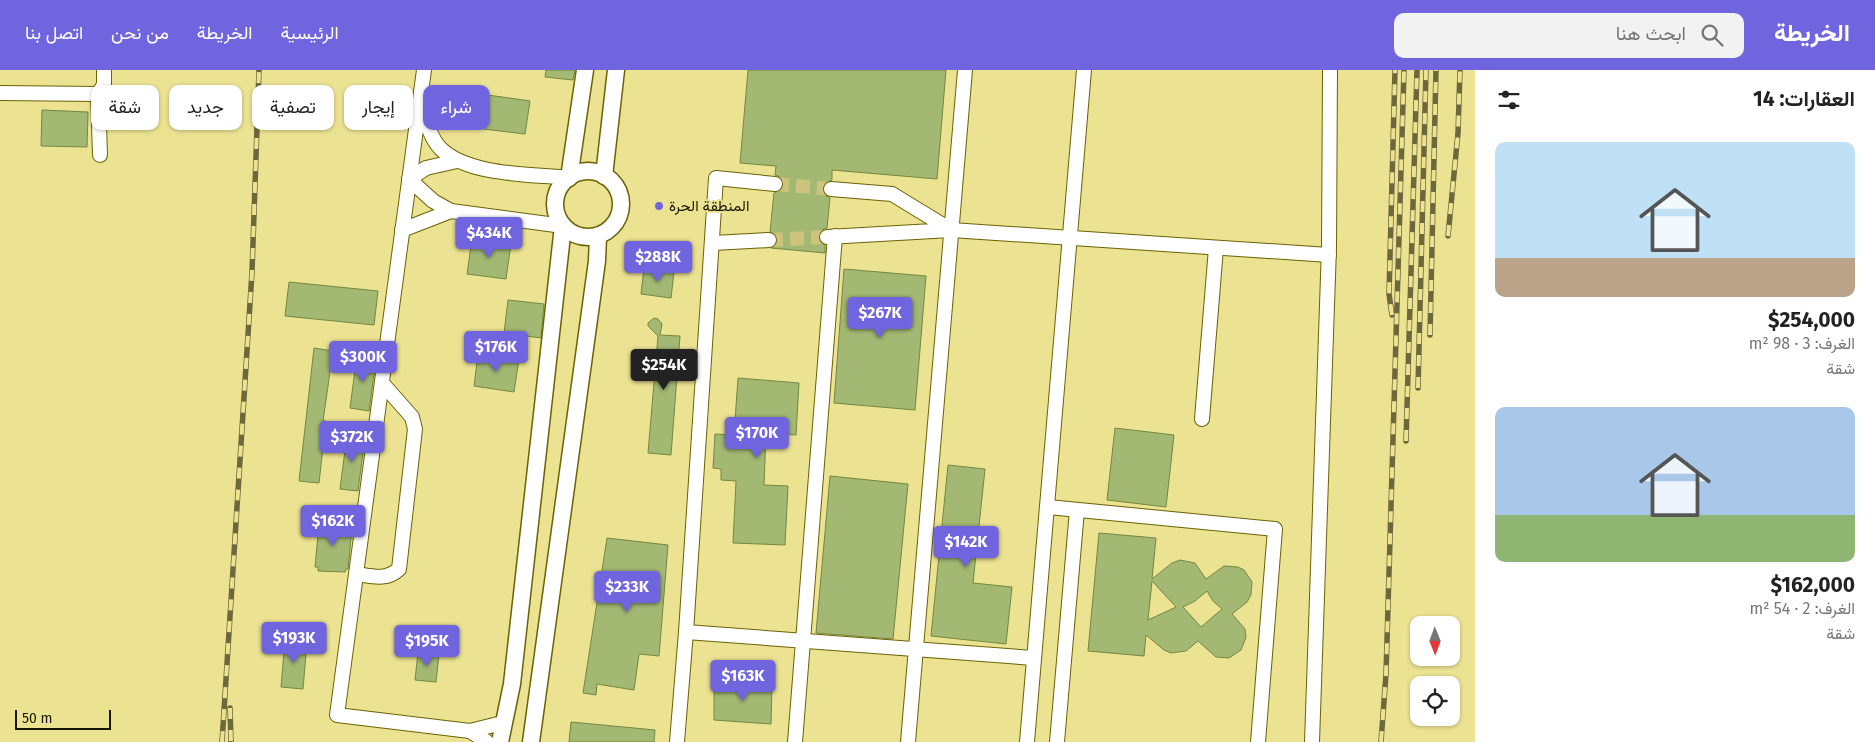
<!DOCTYPE html>
<html lang="ar">
<head>
<meta charset="utf-8">
<style>
  body { margin:0; font-family:"Fira Sans",Vazirmatn,sans-serif; background:#f2f2f2; color:#222; direction:rtl; height:100vh; display:flex; flex-direction:column; font-size:19px; white-space:nowrap }
  * { box-sizing:border-box; margin:0 }
  p { font-size:16px; color:#767676 }
  .icon { flex:none; width:28px; height:28px; fill:none; stroke:currentColor; stroke-width:2; stroke-linecap:round; stroke-linejoin:round }
  .map { position:relative; flex:1; overflow:hidden; direction:ltr }
  .drawer { display:flex; flex-direction:column; background:#fff; width:400px }
  .drawer>* { flex:none }
  .guide { position:absolute; left:15px; top:15px; width:475px; height:45px; direction:rtl; display:flex; gap:10px }
  .needle { width:32px; rotate:179deg }
  .tools { position:absolute; left:1410px; top:546px; display:grid; gap:10px }
  .tools a { display:grid; place-items:center; width:50px; height:50px; border-radius:10px; background:#fff; box-shadow:0 1px 4px #0004; font-size:25px }
  .scale { position:absolute; left:15px; bottom:12px; width:96px; box-sizing:border-box; padding-left:5px; border:2px solid #191600; border-top:0; font-size:14px; line-height:18px; white-space:nowrap; color:#191600; -webkit-text-stroke:4px #ebe292; paint-order:stroke }
  .price { position:absolute; translate:-50% -42px; padding:0 11px; border-radius:5px; background:#7065df; color:#fff; font-size:16px; line-height:32px; filter:drop-shadow(0 1px 2px #0008) }
  .price::after { content:''; position:absolute; left:50%; top:30px; width:15px; height:11px; margin-left:-8px; background:inherit; clip-path:polygon(0 0,100% 0,50% 100%) }
  .price.active { background:#222; color:#fff }
  ul { padding:0; list-style:none }
  li { display:grid; align-content:center; gap:10px; height:265px; padding:0 20px }
  li span { display:grid; place-items:center; height:155px; border-radius:10px; color:#555 }
  li>.icon { margin-inline-start:auto }
  span .icon { width:90px; height:90px; fill:#fffc; stroke-width:1 }
  li b { font-size:21px }
  h2 { display:flex; justify-content:space-between; align-items:center; height:60px; padding:0 20px; font-size:21px }
  .tag { padding:0 18px; border-radius:10px; background:#fff; box-shadow:0 1px 4px #0004; font-size:18px; line-height:45px }
  .tag.active { background:#7065df; color:#fff }
  header { display:flex; align-items:center; gap:30px; box-sizing:border-box; height:70px; padding:0 25px; background:#7065df; color:#fff }
  header strong { font-size:24px }
  nav { display:flex; gap:28px; margin-inline-start:auto; font-size:18px }
  .search { width:350px; height:45px; background:#f2f2f2; display:flex; align-items:center; gap:12px; box-sizing:border-box; padding:0 18px; border-radius:10px; color:#767676; font-size:19px }
  main { display:flex; flex:1; min-height:0 }
  .map>svg:first-child { display:block }
  .building { fill:#a2b873; stroke:#738840; fill-rule:evenodd }
  .lines { fill:none; stroke-linecap:round; stroke-linejoin:round }
  .minor-tunnel { stroke:#ccc37c; stroke-width:14; stroke-dasharray:14 7; stroke-linecap:butt }
  .minor-casing { stroke:#6b6203; stroke-width:16 }
  .major-casing { stroke:#6b6203; stroke-width:19 }
  .minor { stroke:#fff; stroke-width:14 }
  .major { stroke:#fff; stroke-width:16 }
  .rail-casing { stroke:#6d683b; stroke-width:5.5 }
  .rail { stroke:#ebe292; stroke-width:4; stroke-dasharray:11; stroke-linecap:butt }
  .poi-dot { fill:#7065df; stroke:#ebe292; stroke-width:2 }
  .labels { text-anchor:middle; dominant-baseline:central; stroke-width:4; stroke-linejoin:round; paint-order:stroke }
  .poi-label { font-size:15px; fill:#191600; stroke:#ebe292; text-anchor:start }
</style>
</head>
<body>
<header>
<strong>الخريطة</strong>
<div class="search"><svg class="icon" aria-label="search" viewBox="0 0 24 24"><circle cx="10" cy="10" r="6"/><path d="M15 15l6 6"/></svg>ابحث هنا</div>
<nav><a>الرئيسية</a><a>الخريطة</a><a>من نحن</a><a>اتصل بنا</a></nav>
</header>
<main>
<section class="drawer">
<h2>العقارات: 14<svg class="icon" aria-label="filters" viewBox="0 0 24 24"><path d="M4 7h16M4 17h16"/><circle cx="9" cy="7" r="2"/><circle cx="15" cy="17" r="2"/></svg></h2>
<ul>
<li><span style="background:linear-gradient(#bfe0f5 75%,#b9a48a 0)"><svg class="icon" aria-label="home" viewBox="0 0 24 24"><path d="M3 11l9-7 9 7M6 9v11h12V9"/></svg></span><div><b>$254,000</b><p>الغرف: 3 · 98 m²</p><p>شقة</p></div></li>
<li><span style="background:linear-gradient(#a9c7e8 70%,#8fb573 0)"><svg class="icon" aria-label="home" viewBox="0 0 24 24"><path d="M3 11l9-7 9 7M6 9v11h12V9"/></svg></span><div><b>$162,000</b><p>الغرف: 2 · 54 m²</p><p>شقة</p></div></li>
</ul>
</section>
<div class="map">
<svg width="1475" height="672" viewBox="0 0 1475 672">
  <rect width="100%" height="100%" fill="#ebe292"/>
  <g class="building">
    <path d="M546,0h29l-2,10 -28,-3z"/>
    <path d="M748,0h198l-9,109 -105,-9v10l-8,4 -2,5 4,7 4,2 -3,30 -5,2 -4,7 2,5 5,3v8l-54,-5 6,-4 1,-4 -2,-5 -6,-3 4,-39 8,-4 2,-5 -4,-7 -5,-2 1,-9 -36,-3z"/>
    <path d="M488,25l42,6 -5,33 -42,-5z"/>
    <path d="M42,40l46,2 -1,35 -46,-1z"/>
    <path d="M472,169l39,5 -5,35 -39,-5z"/>
    <path d="M644,198l30,4 -3,26 -30,-4z"/>
    <path d="M844,199l82,7 -11,134 -81,-7z"/>
    <path d="M289,212l89,9 -4,34 -89,-9z"/>
    <path d="M508,230l36,4 -3,34 -37,-5z"/>
    <path d="M654,248l4,1 4,5 -2,11 20,1 -9,119 -23,-2 10,-117 -10,-10v-3z"/>
    <path d="M314,278l19,3 -10,70h3l-7,62 -20,-2z"/>
    <path d="M478,284l41,5 -5,33 -40,-6z"/>
    <path d="M357,285l19,3 -7,53 -19,-3z"/>
    <path d="M738,308l61,5 -3,52 -30,-2 -2,52 24,1 -3,59 -52,-2 3,-62 -15,-1v-11l-8,-1 2,-34 19,1z"/>
    <path d="M1115,358l59,7 -8,72 -59,-7z"/>
    <path d="M347,365l18,2 -7,54 -18,-2z"/>
    <path d="M948,395l37,4 -12,114 39,4 -6,57 -75,-8z"/>
    <path d="M830,406l78,8 -15,155 -77,-6z"/>
    <path d="M321,452l29,2 2,4 -4,41h-2l-1,3 -27,-1v-4h-3l4,-43 2,1z"/>
    <path d="M1099,463l57,5 -4,41 20,-16 8,-3 15,3 11,16 18,-13 14,1 6,3 8,12 -1,13 -4,7 -15,12 13,15 1,8 -5,13 -12,8 -13,-1 -18,-16 -12,10 -15,2 -7,-3 -18,-15 -2,21 -56,-5zM1152,511l24,26 -28,13 3,-29zM1207,521l6,10 9,8 -21,18 -18,-20 12,-6z"/>
    <path d="M607,468l61,7 -9,111 -20,-2 -5,36 -37,-6 -1,11 -13,-2z"/>
    <path d="M285,570l22,2 -4,47 -22,-2z"/>
    <path d="M418,582l21,2 -3,28 -21,-2z"/>
    <path d="M714,610l58,3 -1,41 -57,-4z"/>
    <path d="M571,652l84,8 -1,12h-85z"/>
  </g>
  <g class="lines">
    <g class="minor-tunnel">
      <path d="M775,114l56,5"/>
      <path d="M769,170l57,-3"/>
    </g>
    <g class="minor-casing">
      <g id="minor">
        <path d="M424,0l-87,645 133,16 32,-8"/>
        <path d="M0,23l98,1 6,-9v-15"/>
        <path d="M98,24l2,61"/>
        <path d="M423,33c2,15 6,34 18,46 28,27 91,25 128,29"/>
        <path d="M457,91l-31,7 -17,11 24,22 18,10 112,15"/>
        <path d="M402,160l49,-19"/>
        <path d="M951,160l378,25"/>
        <path d="M827,167l124,-7 -59,-36 -61,-5"/>
        <path d="M713,173l56,-3"/>
        <path d="M1202,349l14,-171"/>
        <path d="M1048,437l227,22 -17,213"/>
        <path d="M356,504c16,2 30,7 43,-5l16,-140 -3,-12 -30,-34"/>
        <path d="M686,562l348,26"/>
        <path d="M470,661l17,11"/>
        <path d="M677,672l9,-110 30,-454 59,6"/>
        <path d="M795,672l40,-506"/>
        <path d="M908,672l57,-672"/>
        <path d="M1027,672l57,-672"/>
        <path d="M1057,672l20,-232"/>
        <path d="M1312,672l17,-495 1,-177"/>
      </g>
    </g>
    <g class="major-casing">
      <g id="major">
        <circle cx="588" cy="134" r="33"/>
        <path d="M604,106l12,-106"/>
        <path d="M569,108l16,-108"/>
        <path d="M500,672l12,-58 51,-458"/>
        <path d="M531,672l66,-481 1,-25"/>
      </g>
    </g>
    <use href="#minor" class="minor"/>
    <use href="#major" class="major"/>
    <g class="rail-casing">
      <g id="rail">
        <path d="M1448,166l10,-103 2,-63"/>
        <path d="M1392,245l-3,-21 6,-224"/>
        <path d="M1430,265l6,-265"/>
        <path d="M1418,318l8,-318"/>
        <path d="M1406,371l11,-371"/>
        <path d="M230,638l1,34"/>
        <path d="M222,672l30,-470 7,-202"/>
        <path d="M1381,672l5,-68 18,-604"/>
      </g>
    </g>
    <use href="#rail" class="rail"/>
  </g>
  <circle class="poi-dot" cx="659" cy="136" r="5"/>
  <g class="labels">
    <g class="poi-label">
      <text x="669" y="136">المنطقة الحرة</text>
    </g>
  </g>
</svg>
<div class="tools">
<a><svg class="needle" viewBox="-14 -14 28 28"><path d="M0-13l5 13h-10z" fill="#e53935"/><path d="M0 13l5-13h-10z" fill="#767676"/></svg></a>
<a><svg class="icon" aria-label="locate" viewBox="0 0 24 24"><circle cx="12" cy="12" r="6"/><path d="M12 2v4M12 18v4M2 12h4M18 12h4"/></svg></a>
</div>
<div class="scale">50 m</div>
<b class="price" style="left:489px;top:189px">$434K</b>
<b class="price" style="left:658px;top:213px">$288K</b>
<b class="price" style="left:880px;top:269px">$267K</b>
<b class="price" style="left:496px;top:303px">$176K</b>
<b class="price" style="left:363px;top:313px">$300K</b>
<b class="price active" style="left:664px;top:321px">$254K</b>
<b class="price" style="left:757px;top:389px">$170K</b>
<b class="price" style="left:352px;top:393px">$372K</b>
<b class="price" style="left:333px;top:477px">$162K</b>
<b class="price" style="left:966px;top:498px">$142K</b>
<b class="price" style="left:627px;top:543px">$233K</b>
<b class="price" style="left:294px;top:594px">$193K</b>
<b class="price" style="left:427px;top:597px">$195K</b>
<b class="price" style="left:743px;top:632px">$163K</b>
<div class="guide">
<a class="tag active">شراء</a>
<a class="tag">إيجار</a>
<a class="tag">تصفية</a>
<a class="tag">جديد</a>
<a class="tag">شقة</a>
</div>
</div>
</main>
</body>
</html>
